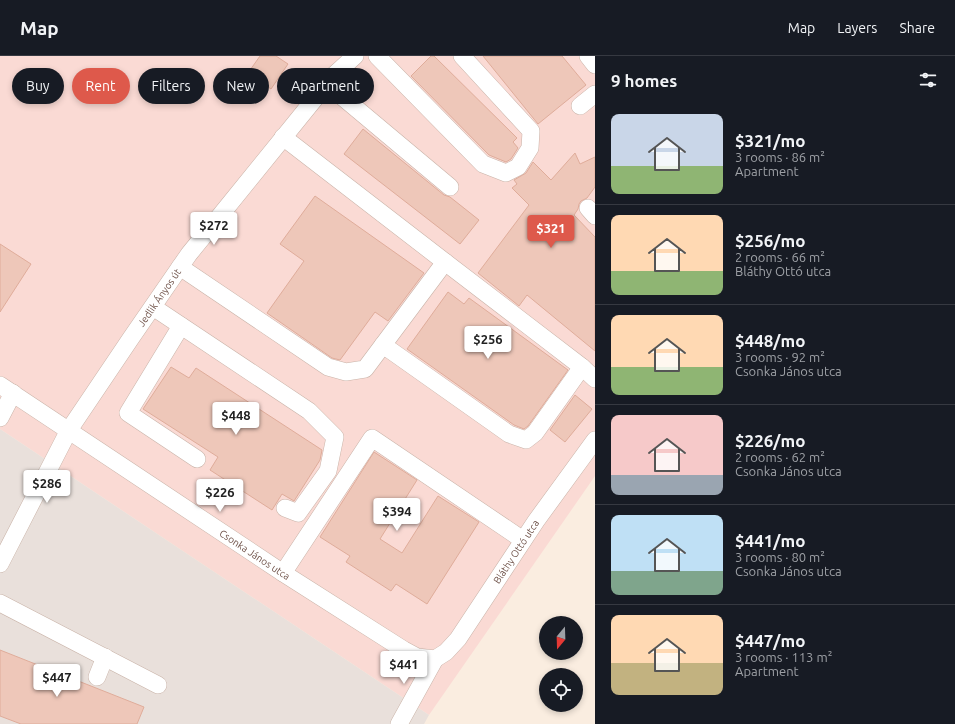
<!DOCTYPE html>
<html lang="en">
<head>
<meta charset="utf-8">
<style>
  body { margin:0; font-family:Ubuntu,sans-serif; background:#242831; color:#f1f3f6; height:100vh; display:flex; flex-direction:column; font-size:15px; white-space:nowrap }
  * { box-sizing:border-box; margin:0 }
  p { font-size:13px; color:#9ea1a6 }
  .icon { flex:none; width:22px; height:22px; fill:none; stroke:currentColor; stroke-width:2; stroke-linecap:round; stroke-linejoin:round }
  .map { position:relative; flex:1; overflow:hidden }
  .drawer { display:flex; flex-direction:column; background:#171b24; width:360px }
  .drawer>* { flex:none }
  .guide { position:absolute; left:12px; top:12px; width:380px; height:36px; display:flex; gap:8px }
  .needle { width:26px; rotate:199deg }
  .tools { position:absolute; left:539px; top:560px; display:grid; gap:8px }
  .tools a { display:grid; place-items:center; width:44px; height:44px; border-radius:50%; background:#171b24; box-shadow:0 2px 6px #0003; font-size:20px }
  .price { position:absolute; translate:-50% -34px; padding:0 9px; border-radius:4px; background:#fff; color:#222; font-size:13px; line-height:26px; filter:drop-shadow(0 1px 2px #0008) }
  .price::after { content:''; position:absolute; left:50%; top:24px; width:12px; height:9px; margin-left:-6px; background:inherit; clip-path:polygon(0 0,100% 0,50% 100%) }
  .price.selected { background:#de594b; color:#fff }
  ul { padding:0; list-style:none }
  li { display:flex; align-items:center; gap:12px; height:100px; padding:0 16px }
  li+li { border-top:1px solid #363941 }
  li span { display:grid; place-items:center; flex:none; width:112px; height:80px; border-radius:8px; color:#555 }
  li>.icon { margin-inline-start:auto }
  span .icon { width:48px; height:48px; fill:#fffc; stroke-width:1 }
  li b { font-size:17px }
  h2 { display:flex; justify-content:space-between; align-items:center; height:48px; padding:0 16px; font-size:17px }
  .chip { padding:0 14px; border-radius:18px; background:#171b24; box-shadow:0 2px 6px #0003; font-size:14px; line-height:36px }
  .chip.selected { background:#de594b; color:#fff }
  header { display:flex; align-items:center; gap:24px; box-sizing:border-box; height:56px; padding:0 20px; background:#171b24; border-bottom:1px solid #363941 }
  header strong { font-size:19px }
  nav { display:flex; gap:22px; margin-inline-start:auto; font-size:14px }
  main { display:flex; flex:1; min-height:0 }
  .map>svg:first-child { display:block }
  .commercial { fill:#fadad4 }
  .industrial { fill:#e9e0db }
  .building { fill:#eec7b9; stroke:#dfac9a }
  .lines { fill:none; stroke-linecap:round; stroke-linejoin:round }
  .minor-casing { stroke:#c9b3a8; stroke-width:18 }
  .minor { stroke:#fff; stroke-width:17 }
  .labels { text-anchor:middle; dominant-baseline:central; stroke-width:4; stroke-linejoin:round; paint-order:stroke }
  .street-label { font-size:10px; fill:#6f5249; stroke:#fef1e5 }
</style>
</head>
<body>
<header>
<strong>Map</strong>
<nav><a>Map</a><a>Layers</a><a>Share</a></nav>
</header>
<main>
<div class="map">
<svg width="595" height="668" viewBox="0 0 595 668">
  <rect width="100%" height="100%" fill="#faede0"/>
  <path class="commercial" d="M0,0h595v420l-166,239 -429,-286z"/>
  <path class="industrial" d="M0,373l429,286 -5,9h-424z"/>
  <g class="building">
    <path d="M260,0h16l12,8 -17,25 -23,-16z"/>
    <path d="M431,0h3l83,82 -4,4 5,6 -7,11 -5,3 -17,-7 -78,-79z"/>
    <path d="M483,0h79l24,29 -48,39z"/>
    <path d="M363,73l81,66 6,2 29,23 -19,24 -116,-90z"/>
    <path d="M575,97l5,11 15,-7v30l-8,11 -6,3 -2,3 -1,5 -4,6 21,22v114l-68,-56 -8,11 -41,-33 51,-68 -17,-17 5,-4 -3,-4 12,-7 7,-11 18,18z"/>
    <path d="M315,140l109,77 -36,48 -13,-9 -35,48 -8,-2 -65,-45 37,-52 -24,-17z"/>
    <path d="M0,188l31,20 -31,48z"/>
    <path d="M448,236l16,12 5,-6 99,72 -40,56 -4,3 -10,-4 -107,-76z"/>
    <path d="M171,311l18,11 7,-10 126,82 -2,10 -26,41 -12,-7 -10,16 -62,-40 8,-13 -75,-48z"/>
    <path d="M575,339l17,14 -27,33 -15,-12z"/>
    <path d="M374,396l43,28 -37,59 22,14 36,-57 41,26 -52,82 -31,-20 -5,7 -45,-29 4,-6 -30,-19z"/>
    <path d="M0,594l144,57 -7,17h-116l-21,-8z"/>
  </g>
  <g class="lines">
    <g class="minor-casing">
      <g id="minor">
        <path d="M377,0l106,108 23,9 12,-6 12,-19 1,-17 -69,-75"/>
        <path d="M588,0l7,9"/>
        <path d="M327,28l123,103"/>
        <path d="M580,50l15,-12"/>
        <path d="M588,152l7,8"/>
        <path d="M180,211l148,100 18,5 19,-3 80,-107 -162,-125"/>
        <path d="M153,251l156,104 26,26 -7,34 -30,42 -13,-5"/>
        <path d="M181,270l-53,87 69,46"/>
        <path d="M383,289l126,89 17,6 9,-7 47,-66 -137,-105"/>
        <path d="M582,311l13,12"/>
        <path id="s1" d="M0,329l283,188 121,77 13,7 18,2"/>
        <path d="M0,362l13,-25"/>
        <path id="s2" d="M0,508l69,-134 62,-92 58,-84 145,-179 21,-19"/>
        <path d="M283,517l89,-135 151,102"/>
        <path d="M0,547l158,82"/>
        <path d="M97,621l8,-20"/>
        <path id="s3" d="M399,668l36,-65 11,-7 12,-13 78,-118 59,-81"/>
      </g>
    </g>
    <use href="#minor" class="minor"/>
  </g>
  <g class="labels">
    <g class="street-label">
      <text stroke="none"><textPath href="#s2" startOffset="311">Jedlik Ányos út</textPath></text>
      <text stroke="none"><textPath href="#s3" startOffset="210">Bláthy Ottó utca</textPath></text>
      <text stroke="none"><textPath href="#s1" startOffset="306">Csonka János utca</textPath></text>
    </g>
  </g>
</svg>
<div class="tools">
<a><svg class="needle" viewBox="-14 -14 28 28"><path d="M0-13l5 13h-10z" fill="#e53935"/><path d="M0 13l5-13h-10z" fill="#9ea1a6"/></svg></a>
<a><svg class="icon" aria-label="locate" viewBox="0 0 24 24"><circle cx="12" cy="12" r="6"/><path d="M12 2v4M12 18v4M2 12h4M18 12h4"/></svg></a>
</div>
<b class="price" style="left:214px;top:190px">$272</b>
<b class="price selected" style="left:551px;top:193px">$321</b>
<b class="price" style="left:488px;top:304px">$256</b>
<b class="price" style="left:236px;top:380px">$448</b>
<b class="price" style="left:47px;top:448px">$286</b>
<b class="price" style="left:220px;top:457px">$226</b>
<b class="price" style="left:397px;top:476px">$394</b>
<b class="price" style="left:404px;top:629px">$441</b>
<b class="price" style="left:57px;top:642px">$447</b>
<div class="guide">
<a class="chip">Buy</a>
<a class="chip selected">Rent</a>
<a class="chip">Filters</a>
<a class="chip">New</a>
<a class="chip">Apartment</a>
</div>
</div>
<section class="drawer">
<h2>9 homes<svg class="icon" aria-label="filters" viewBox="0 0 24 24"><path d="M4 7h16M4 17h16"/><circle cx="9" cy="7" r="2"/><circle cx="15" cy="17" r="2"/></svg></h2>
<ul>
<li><span style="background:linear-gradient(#c9d6e8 65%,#8fb573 0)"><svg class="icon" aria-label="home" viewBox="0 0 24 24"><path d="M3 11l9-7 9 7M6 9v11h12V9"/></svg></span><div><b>$321/mo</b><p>3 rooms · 86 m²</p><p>Apartment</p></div></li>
<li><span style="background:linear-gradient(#ffd9b3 70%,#8fb573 0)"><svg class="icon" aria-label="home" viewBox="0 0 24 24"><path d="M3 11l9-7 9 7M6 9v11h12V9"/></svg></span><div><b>$256/mo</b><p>2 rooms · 66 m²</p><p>Bláthy Ottó utca</p></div></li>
<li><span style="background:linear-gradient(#ffd9b3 65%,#8fb573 0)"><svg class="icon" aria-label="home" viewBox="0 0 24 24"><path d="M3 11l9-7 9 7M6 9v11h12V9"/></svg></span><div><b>$448/mo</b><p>3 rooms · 92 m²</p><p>Csonka János utca</p></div></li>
<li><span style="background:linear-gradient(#f6c9c9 75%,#9aa5b1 0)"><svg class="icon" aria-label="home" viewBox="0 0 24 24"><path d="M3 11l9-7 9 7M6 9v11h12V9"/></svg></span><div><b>$226/mo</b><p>2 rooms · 62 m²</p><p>Csonka János utca</p></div></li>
<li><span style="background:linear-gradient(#bfe0f5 70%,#7fa58c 0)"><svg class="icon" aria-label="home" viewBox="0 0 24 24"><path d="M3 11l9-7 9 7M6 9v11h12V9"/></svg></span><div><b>$441/mo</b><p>3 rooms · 80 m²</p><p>Csonka János utca</p></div></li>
<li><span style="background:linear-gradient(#ffd9b3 60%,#c2b280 0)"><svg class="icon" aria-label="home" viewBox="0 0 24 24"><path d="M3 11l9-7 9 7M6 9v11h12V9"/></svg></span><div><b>$447/mo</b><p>3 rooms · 113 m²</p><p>Apartment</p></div></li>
</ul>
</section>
</main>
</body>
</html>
